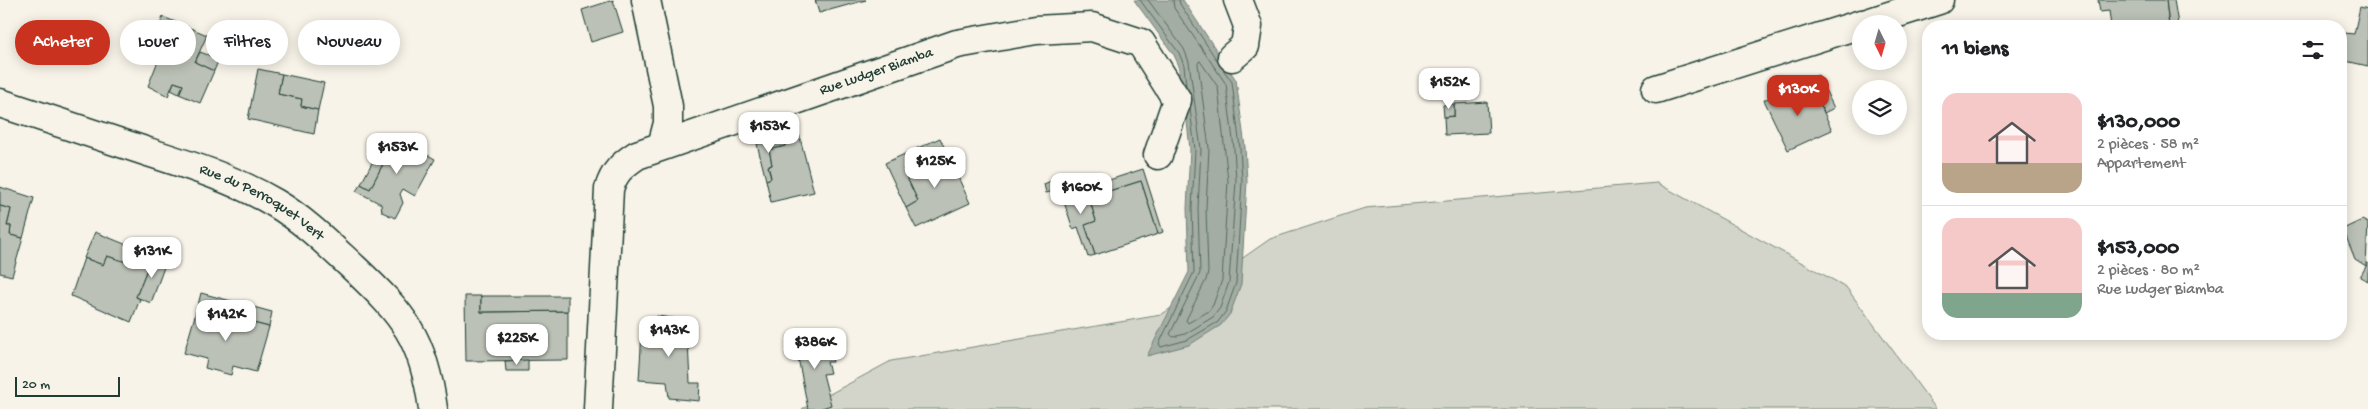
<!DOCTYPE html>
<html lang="fr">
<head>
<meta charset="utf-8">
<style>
  body { margin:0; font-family:"Gochi Hand",sans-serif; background:#f6f6f6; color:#202124; height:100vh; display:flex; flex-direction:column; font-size:19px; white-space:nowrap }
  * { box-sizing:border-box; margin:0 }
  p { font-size:16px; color:#757577 }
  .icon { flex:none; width:28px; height:28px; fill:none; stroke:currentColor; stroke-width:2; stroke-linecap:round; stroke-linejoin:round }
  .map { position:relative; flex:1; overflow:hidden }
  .sheet { position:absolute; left:1922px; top:20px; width:425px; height:320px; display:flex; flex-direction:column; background:#fff; border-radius:20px; box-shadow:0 2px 12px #0003 }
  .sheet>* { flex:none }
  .banner { position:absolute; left:15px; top:20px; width:475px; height:45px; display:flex; gap:10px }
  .needle { width:32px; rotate:175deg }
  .fabs { position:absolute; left:1852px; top:15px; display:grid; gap:10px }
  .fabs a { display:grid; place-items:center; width:55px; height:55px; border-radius:50%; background:#fff; box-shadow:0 2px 12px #0003; font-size:25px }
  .scale { position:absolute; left:15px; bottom:12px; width:105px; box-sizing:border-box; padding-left:5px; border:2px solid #1f3d34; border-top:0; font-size:14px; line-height:18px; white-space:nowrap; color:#1f3d34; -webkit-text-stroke:4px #f7f3e8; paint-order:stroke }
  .price { position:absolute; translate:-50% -42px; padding:0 11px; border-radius:10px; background:#fff; color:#222; font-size:16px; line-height:32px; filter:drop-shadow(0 1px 2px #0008) }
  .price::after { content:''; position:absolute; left:50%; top:30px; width:15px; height:11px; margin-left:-8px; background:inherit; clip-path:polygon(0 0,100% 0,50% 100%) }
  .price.selected { background:#c8321e; color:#fff }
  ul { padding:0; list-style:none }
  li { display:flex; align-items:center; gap:15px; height:125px; padding:0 20px }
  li+li { border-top:1px solid #e0e0e0 }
  li span { display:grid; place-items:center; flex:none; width:140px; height:100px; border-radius:15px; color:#555 }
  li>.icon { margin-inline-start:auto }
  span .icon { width:60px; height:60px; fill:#fffc; stroke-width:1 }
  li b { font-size:21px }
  h2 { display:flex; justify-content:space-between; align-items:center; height:60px; padding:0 20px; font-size:21px }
  .pill { padding:0 18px; border-radius:22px; background:#fff; box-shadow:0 2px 12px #0003; font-size:18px; line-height:45px }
  .pill.selected { background:#c8321e; color:#fff }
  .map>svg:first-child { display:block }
  .green { fill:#d3d5ca; stroke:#79897f }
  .water { fill:#a4ada3; stroke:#6f8077 }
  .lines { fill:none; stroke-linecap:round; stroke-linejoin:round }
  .shore { stroke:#546a60; stroke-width:1 }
  .building { fill:#bbc1b6; stroke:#1f3d34 }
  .minor-casing { stroke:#1f3d34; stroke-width:31 }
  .minor { stroke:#f7f3e8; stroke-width:28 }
  .labels { text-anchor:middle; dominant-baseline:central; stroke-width:4; stroke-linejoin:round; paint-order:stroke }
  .street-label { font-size:15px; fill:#1f3d34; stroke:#f7f3e8 }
</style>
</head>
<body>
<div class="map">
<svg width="2368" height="409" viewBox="0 0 2368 409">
  <rect width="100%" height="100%" fill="#f7f3e8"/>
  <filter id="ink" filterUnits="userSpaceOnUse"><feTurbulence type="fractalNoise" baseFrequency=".02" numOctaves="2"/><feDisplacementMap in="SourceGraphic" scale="10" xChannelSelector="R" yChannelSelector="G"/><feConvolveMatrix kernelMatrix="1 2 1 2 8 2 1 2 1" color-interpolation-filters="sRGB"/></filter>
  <g filter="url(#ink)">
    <path class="green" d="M1657,183l189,104 90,122h-1134l89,-48 270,-46 109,-76 95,-31z"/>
    <path class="water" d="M1134,0h49l53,80 9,67 2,34 -6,103 -11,30 -9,11 -32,20 -42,11 42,-84 -2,-64 3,-59 -6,-54 -5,-13v-16l-5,-11z"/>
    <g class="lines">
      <g class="shore">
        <path d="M1140,0l39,53 5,12 2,21"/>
        <path d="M1148,0l36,49 5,13 12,87 -3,59 2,65 -30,61 3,3 12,-3 28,-17 7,-9 9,-26 7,-101 -2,-33 -8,-64 -52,-76 -1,-8"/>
        <path d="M1179,0l1,4 38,58"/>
        <path d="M1200,61l18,26 10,94 -6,99 -9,25 -4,6 -21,12 -2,-3 20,-40 2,-8 -2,-64 3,-60 -11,-84z"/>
        <path d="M1190,108l5,42 -3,58 2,64 -35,72 2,3 26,-7 31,-18 8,-11 10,-28 6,-102 -2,-33 -8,-66 -10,-14"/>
      </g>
    </g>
    <g class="building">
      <path d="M613,0l10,32 -32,10 -9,-32z"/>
      <path d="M815,0h51l-47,13z"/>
      <path d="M2098,0h68l3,25 -58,1 -2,-15 -9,1z"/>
      <path d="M2166,0h8l4,24 -9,1z"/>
      <path d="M2360,7l8,2v57l-27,-6 3,-27 10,1z"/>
      <path d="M163,17l20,8 -6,14 -9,-3 -8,20 -11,-5z"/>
      <path d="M183,25l24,10 -12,27 19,9 -14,32 -21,-9 4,-9 -9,-3 -6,14 -20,-10 20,-50 9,3z"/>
      <path d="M200,52l19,7 -5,12 -19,-9z"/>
      <path d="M258,69l24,5 -4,20 24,5 -1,7 17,4 -4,24 -66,-15z"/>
      <path d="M282,74l42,9 -6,27 -17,-4 1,-7 -24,-5z"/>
      <path d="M1818,75l16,33 -10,5 -11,-24 -21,10 -4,-11z"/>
      <path d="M174,82l9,3 -4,9 -8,-4z"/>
      <path d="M1788,88l4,11 21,-10 19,41 -44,20 -24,-50z"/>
      <path d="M1487,102l2,31 -44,2 -1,-18 10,-1v-12z"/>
      <path d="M1454,104v12l-10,1 -1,-12z"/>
      <path d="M388,134l47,25 -20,37 -12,-7 -3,5 3,9 -8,15 -13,-6 -1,-8 -25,-13 5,-7 9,5 15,-29 -9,-5z"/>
      <path d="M799,134l15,58 -43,10 -5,-22 5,-2 -3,-12 4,-1 -3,-15 16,-4 -2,-8z"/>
      <path d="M783,138l2,8 -16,4 3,15 -4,1 3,12 -5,2 -9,-36z"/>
      <path d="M940,138l5,11 -42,20 15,32 -12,7 -21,-45z"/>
      <path d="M945,149l25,54 -54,25 -10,-20 12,-7 -15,-32z"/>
      <path d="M376,155l9,5 -15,29 -9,-5z"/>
      <path d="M1143,169l20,63 -5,2 -17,-53 -35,11 -3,-10z"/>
      <path d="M1051,181l3,10 -8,2 -2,-9z"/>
      <path d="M1141,181l17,53 -63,21 -10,-30 11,-4 -10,-33 17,-6 3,10z"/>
      <path d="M0,187l34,11 -11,40 -13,-3 1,-9h-4l4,-17 -11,-3z"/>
      <path d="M1086,188l10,33 -11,4 10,30 -7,2 -10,-30 -5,2 -11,-33z"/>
      <path d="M0,206l11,3 -4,17h4l-1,9 13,3 -11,38 -12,-3z"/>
      <path d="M2362,220l6,3 -2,43 -11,-7 -12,-30z"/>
      <path d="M95,232l37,15 -6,15 -19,-6 -4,9 -19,-7z"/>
      <path d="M132,247l21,7 -17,43 4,2 -9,23 -60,-26 13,-38 19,7 4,-9 19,6z"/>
      <path d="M153,254l14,5 -16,44 -15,-6z"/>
      <path d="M2368,263v18l-8,-4z"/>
      <path d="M201,293l71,19 -3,15 -72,-18z"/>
      <path d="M465,296h16v16l87,-1v49l-102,1z"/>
      <path d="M481,296h87v15l-87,1z"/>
      <path d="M197,309l72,18 -13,45 -23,-6 -2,9 -26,-7 2,-9 -23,-6z"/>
      <path d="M657,316l30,4 3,63h10l-1,18 -30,-3 -2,-16 -28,-2 3,-49 14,1z"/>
      <path d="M826,334l7,28h-6l3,11 -7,1 8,31 -12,4h-11l-13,-67z"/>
      <path d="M528,360v11h-22l-1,-10z"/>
    </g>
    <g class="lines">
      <g class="minor-casing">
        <g id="minor">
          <path d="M646,0l22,106v17l-6,23"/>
          <path d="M1864,24l75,-24"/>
          <path d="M1232,57l13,-11 3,-20 -10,-26"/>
          <path d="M1656,89l205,-65"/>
          <path id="s1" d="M0,103c48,16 96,32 145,48 44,14 89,28 130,52 29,17 54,42 79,65 50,47 70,71 79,141"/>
          <path id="s2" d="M598,409l11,-220c5,-17 13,-24 28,-34l320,-111 79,-14 56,-3 49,16 36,57 -19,55"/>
        </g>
      </g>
      <use href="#minor" class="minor"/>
    </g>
  </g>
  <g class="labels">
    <g class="street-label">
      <text stroke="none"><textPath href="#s2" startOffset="519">Rue Ludger Biamba</textPath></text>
      <text stroke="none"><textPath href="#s1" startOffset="281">Rue du Perroquet Vert</textPath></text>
    </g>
  </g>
</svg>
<div class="fabs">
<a><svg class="needle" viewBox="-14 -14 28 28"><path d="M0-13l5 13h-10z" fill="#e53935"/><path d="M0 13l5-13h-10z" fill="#757577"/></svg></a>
<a><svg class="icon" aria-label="layers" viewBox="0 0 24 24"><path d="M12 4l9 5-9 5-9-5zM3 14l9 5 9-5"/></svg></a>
</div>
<div class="scale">20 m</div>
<b class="price" style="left:1449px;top:110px">$152K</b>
<b class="price selected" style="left:1798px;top:117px">$130K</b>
<b class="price" style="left:769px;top:154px">$153K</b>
<b class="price" style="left:397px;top:175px">$153K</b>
<b class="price" style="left:935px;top:189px">$125K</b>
<b class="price" style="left:1081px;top:215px">$160K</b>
<b class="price" style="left:152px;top:279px">$131K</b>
<b class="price" style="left:226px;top:342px">$142K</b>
<b class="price" style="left:669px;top:358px">$143K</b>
<b class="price" style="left:517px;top:366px">$225K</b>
<b class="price" style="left:815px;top:370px">$386K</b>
<div class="banner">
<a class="pill selected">Acheter</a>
<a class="pill">Louer</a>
<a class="pill">Filtres</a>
<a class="pill">Nouveau</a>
</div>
<section class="sheet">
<h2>11 biens<svg class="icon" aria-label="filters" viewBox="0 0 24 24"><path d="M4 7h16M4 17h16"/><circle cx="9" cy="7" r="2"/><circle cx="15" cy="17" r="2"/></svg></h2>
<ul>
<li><span style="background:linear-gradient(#f6c9c9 70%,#b9a48a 0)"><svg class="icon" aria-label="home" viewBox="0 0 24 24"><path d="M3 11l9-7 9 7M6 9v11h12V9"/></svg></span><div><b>$130,000</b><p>2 pièces · 58 m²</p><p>Appartement</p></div></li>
<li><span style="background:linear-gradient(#f6c9c9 75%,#7fa58c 0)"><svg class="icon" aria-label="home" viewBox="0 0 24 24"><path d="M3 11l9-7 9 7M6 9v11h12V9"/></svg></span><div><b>$153,000</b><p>2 pièces · 80 m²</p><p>Rue Ludger Biamba</p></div></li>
</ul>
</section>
</div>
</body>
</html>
